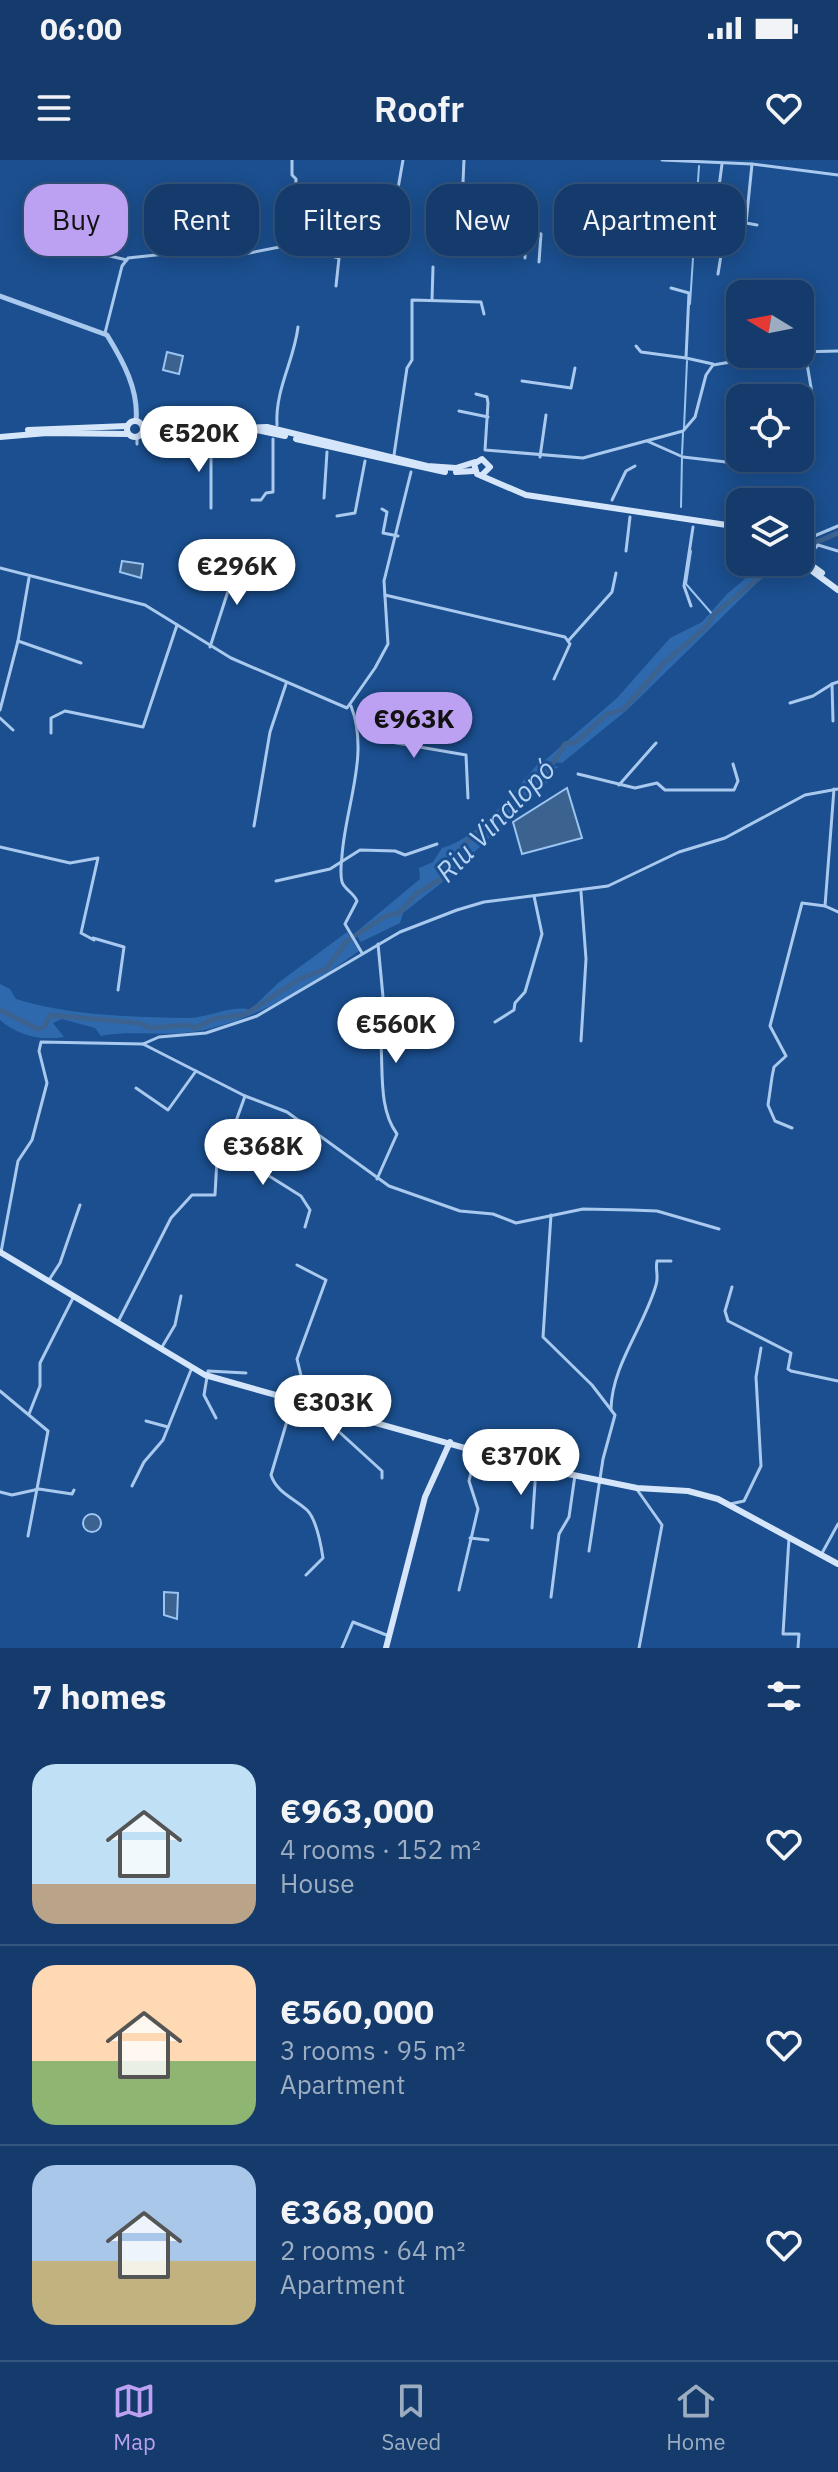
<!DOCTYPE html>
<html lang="en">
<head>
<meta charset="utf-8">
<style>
  body { margin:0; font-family:"IBM Plex Sans",sans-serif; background:#214673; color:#f1f3f6; height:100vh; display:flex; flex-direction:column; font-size:30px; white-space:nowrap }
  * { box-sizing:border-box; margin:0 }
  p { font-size:26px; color:#9dadc1 }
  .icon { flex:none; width:44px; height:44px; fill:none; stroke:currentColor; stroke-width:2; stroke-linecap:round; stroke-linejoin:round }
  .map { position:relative; height:1488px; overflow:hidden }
  .sheet { display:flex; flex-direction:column; background:#143b6b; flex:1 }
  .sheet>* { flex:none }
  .hud { position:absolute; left:24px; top:24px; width:790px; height:72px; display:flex; gap:16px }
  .needle { width:52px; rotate:280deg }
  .tools { position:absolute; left:726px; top:120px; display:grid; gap:16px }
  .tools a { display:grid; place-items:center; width:88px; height:88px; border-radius:16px; background:#143b6b; box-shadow:0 4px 20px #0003,0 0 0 2px #33557e; font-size:40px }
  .price { position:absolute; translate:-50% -68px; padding:0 18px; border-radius:28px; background:#fff; color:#222; font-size:26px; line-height:52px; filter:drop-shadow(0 2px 4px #0008) }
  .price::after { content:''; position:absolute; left:50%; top:48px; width:24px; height:18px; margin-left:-12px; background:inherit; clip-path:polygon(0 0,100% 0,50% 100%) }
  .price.current { background:#bca0f2; color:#111 }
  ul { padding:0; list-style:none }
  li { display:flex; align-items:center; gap:24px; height:200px; padding:0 32px }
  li+li { border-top:2px solid #33557e }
  li span { display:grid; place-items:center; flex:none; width:224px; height:160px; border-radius:24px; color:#555 }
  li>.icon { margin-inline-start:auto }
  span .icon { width:96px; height:96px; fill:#fffc; stroke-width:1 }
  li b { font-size:34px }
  h2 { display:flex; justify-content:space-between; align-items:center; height:96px; padding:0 32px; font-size:34px }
  .tag { padding:0 28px; border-radius:24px; background:#143b6b; box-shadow:0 4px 20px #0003,0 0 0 2px #33557e; font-size:28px; line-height:72px }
  .tag.current { background:#bca0f2; color:#111 }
  .status { display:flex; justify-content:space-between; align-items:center; height:56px; padding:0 40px; background:#143b6b; direction:ltr }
  .status svg { height:22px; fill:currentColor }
  header { display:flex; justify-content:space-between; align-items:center; height:104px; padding:0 32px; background:#143b6b; font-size:36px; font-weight:600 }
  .menu { display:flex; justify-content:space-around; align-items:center; height:112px; border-top:2px solid #33557e; background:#143b6b; font-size:22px; color:#9dadc1 }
  .menu a { display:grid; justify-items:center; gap:4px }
  .menu .current { color:#bca0f2 }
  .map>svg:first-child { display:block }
  .green { fill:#2e69ad }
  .water { fill:#3c6290; stroke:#9cc4f0; stroke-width:2 }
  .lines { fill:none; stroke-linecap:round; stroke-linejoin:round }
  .stream { stroke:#9cc4f0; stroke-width:2 }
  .river { stroke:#3c6290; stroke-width:5 }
  .minor { stroke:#a9c9ee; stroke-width:3 }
  .tertiary { stroke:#a9c9ee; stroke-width:5 }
  .secondary { stroke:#d6e6fa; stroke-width:6 }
  .labels { text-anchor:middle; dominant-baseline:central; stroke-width:6; stroke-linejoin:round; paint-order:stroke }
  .water-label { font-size:28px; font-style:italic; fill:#b5d3f5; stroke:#1b4f8f }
</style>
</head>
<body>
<div class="status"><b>06:00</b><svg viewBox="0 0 49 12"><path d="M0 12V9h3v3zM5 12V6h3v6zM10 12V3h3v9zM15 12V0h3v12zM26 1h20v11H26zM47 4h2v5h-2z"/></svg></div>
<header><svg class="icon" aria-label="menu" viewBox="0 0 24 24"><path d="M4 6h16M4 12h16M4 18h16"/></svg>Roofr<svg class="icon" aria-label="heart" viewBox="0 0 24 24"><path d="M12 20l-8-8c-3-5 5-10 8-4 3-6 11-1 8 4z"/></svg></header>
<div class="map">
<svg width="838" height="1488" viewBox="0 0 838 1488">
  <rect width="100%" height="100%" fill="#1b4f8f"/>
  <g class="green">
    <path d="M765,402h21l-17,9 -142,139 -65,53 -18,-2 73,-63 53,-60 32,-16 25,-28z"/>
    <path d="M539,603l20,4 -8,4 4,4 -111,106 -41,32 -3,10 -39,19 -6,-9 65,-54 -1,-11 14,-6 9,-14c38,-10 71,-57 97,-85z"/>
    <path d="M347,772l12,19c-47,34 -103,69 -160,80 -32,6 -66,-1 -98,5l-6,-8 -33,-9 -9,4 11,14c-24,4 -45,-1 -64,-17v-36l10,5 6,10c56,17 115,18 173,19 18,0 45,-14 61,-8l28,-27z"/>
  </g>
  <g class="water">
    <path d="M167,192l16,4 -4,18 -16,-4z"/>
    <path d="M122,401l21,3 -2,14 -21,-6z"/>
    <path d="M567,628l15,50 -60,16 -9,-32z"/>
    <circle cx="92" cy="1363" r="9"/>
    <path d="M164,1432l14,1 -1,26 -13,-4z"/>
  </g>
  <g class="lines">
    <g class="stream">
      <path d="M690,144l9,-138"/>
      <path d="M684,268l3,-67"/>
      <path d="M682,294l1,-21"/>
      <path d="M681,347l1,-50"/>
      <path d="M691,391l-5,33 27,31"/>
    </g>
    <g class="river">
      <path d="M800,389l38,-16"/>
      <path d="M0,850l38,19 6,-2 6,-12 89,8 11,5 35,-3 11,3 17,-9 33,-5 55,-36 25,-9 22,-29 38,-24 13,-3 18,-20 26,-15c4,-29 84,-87 108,-113 6,-6 9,-14 14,-21l11,-2 30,-27 18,-6 40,-46 44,-38 5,-10 66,-53"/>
    </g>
    <g class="minor">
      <path d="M292,0v15l4,4 -3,66"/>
      <path d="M464,0l-1,22 21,22v23l42,3 -1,28"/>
      <path d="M662,0l90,4 86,11"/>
      <path d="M752,4l-6,59 11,2"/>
      <path d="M54,56l45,6 -4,27 2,4 30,7"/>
      <path d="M526,70l15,4 -2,28"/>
      <path d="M308,90l31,8 -3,28"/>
      <path d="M181,95h58l56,-11 13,6 16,-15 25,6 6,-16 35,9 13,-74"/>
      <path d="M718,114l5,-31 -8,-26 7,-53"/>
      <path d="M671,128l18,5 -3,65 27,6"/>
      <path d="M432,140l1,-33"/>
      <path d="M800,141l1,-10"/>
      <path d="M105,173l17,-67 6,-8 56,-6 4,-45 -9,-12"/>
      <path d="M636,186l5,6 45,6"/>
      <path d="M800,192l38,-1"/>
      <path d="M805,192l9,53"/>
      <path d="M522,221l49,7 4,-20"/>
      <path d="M476,234l11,3 1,6 -3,47 98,8 100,-27 12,-14 11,-42 7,-10 65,-11"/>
      <path d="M459,251l29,6"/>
      <path d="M277,265c-2,-36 17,-64 21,-98"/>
      <path d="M211,277v71"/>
      <path d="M137,278v6"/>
      <path d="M647,281l36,16 69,8v-5"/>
      <path d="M394,295l13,-87 5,-8v-60l69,2 3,12"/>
      <path d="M540,297l6,-42"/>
      <path d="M324,338l3,-46"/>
      <path d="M252,340h9l5,-7 7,-1v-53"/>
      <path d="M612,340l14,-29 9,-5"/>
      <path d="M382,349l5,3 -4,21 15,3"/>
      <path d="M337,356l18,-3 10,-52"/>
      <path d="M800,382l38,-16"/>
      <path d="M626,391l4,-34"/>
      <path d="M728,393l1,-6 7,1 2,-15"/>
      <path d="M809,395l9,-10 20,6"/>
      <path d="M0,408l145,37 86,53 116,50 28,-40 13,-24 -4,-63 27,-109"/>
      <path d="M29,418l-11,63 63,22"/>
      <path d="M385,435l180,42 5,7 -16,35"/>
      <path d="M691,446l-7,-20 9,-59"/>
      <path d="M569,480l43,-48 4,-19"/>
      <path d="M210,487l19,-59 5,-28"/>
      <path d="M790,543l23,-7 19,-12"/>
      <path d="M351,546c19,48 -6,102 -9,150 -1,8 -2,18 0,26 3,8 12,11 15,19l-12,23 17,29"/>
      <path d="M0,550l18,-69"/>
      <path d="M0,558l13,12"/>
      <path d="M833,561l-1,-37 6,-2"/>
      <path d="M356,563l29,18 81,14 2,43"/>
      <path d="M51,573v-15l14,-7 78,16 34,-102"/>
      <path d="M578,614l57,14 22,-5 8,7h69l4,-9 -5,-17"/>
      <path d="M619,625l37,-42"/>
      <path d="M254,666l16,-94 16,-48"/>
      <path d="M0,687l70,16 28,-5 -17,75 13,7"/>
      <path d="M276,721l54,-12 30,-19 35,1 10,4 32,-11"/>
      <path d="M825,746l13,6"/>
      <path d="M93,778l31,9 -6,43"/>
      <path d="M495,862l19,-12 1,-7 10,-11 17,-58 -8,-38"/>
      <path d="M581,881l5,-82 -5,-67"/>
      <path d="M143,884l102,52 42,16 102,74 71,25 33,3 23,9 67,-14 48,1 26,1 62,18"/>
      <path d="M136,928l32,22 28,-39"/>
      <path d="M792,968l-17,-7 -7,-16 4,-28 2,-10 12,-11 -16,-30 32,-123 23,3 9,-117"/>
      <path d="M226,989l75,47 9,14 -5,17"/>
      <path d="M377,1019l20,-45c-18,-24 -14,-60 -16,-90l6,-5 -9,-95"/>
      <path d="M551,1055l-8,122 49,48 23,30 -12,44 -14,92"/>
      <path d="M1,1092l17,-91 14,-21 15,-57 -8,-32 2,-9 102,2 16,-7 47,-4 51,-17 143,-84 57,-22 27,-8 124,-16 71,-34 46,-14 80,-43 33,-6"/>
      <path d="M297,1105l29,15 -29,79 11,45"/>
      <path d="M49,1120l11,-17 20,-58"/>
      <path d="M732,1127l-7,24 3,10 63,32 -3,16 3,2 47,10"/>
      <path d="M119,1160l52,-102 21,-23h23l2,-36 9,-10 19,-53"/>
      <path d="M162,1187l13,-22 6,-29"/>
      <path d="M0,1231l48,40 -20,105"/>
      <path d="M293,1241l-22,74c6,18 23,23 36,35 10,10 14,35 16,48l-17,17"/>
      <path d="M313,1248l69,63v7"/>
      <path d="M611,1249c1,-44 33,-82 45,-124 3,-8 -1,-16 1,-24h14"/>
      <path d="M29,1254l11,-28v-23l34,-67"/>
      <path d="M216,1258l-12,-23 4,-24 38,2"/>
      <path d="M146,1261l22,6"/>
      <path d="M132,1326l12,-24 19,-22 28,-70"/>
      <path d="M638,1331l24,34 -23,123"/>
      <path d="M0,1332l12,3 27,-6 33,5 2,-4"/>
      <path d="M730,1344l14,-3 17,-35 -5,-89 5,-29"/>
      <path d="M532,1368l4,-60"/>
      <path d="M470,1378l18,2"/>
      <path d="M789,1378l-6,96h16l-1,14"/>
      <path d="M821,1395l17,-31"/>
      <path d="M459,1430l19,-81 -9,-28 7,-30"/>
      <path d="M551,1437l8,-63 10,-17 6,-42"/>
      <path d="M342,1488l11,-26 36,14"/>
    </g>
    <path class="tertiary" d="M0,136l107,39c16,26 32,55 29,86"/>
    <g class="secondary">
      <circle cx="135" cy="269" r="8"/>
      <path d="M143,267l28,3 96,-3 160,39 29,2 19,-6"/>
      <path d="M28,270l99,-4"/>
      <path d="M225,271l32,-1 28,6"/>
      <path d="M141,275l25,-1"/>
      <path d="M0,277l47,-4 81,1"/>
      <path d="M296,279l149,33"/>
      <path d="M456,312l18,-1"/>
      <path d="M482,315l8,-8 -8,-8 -8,5 3,10 49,21 214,32"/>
      <path d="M800,397l22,16"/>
      <path d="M800,402l38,28"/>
      <path d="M0,1092l205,123 324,91 108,22 51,3 30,8 120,65"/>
      <path d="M386,1488l39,-151 25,-55"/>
    </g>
  </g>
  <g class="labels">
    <g class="water-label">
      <text transform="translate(495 660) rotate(-46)">Riu Vinalopó</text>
    </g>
  </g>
</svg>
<div class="tools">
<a><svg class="needle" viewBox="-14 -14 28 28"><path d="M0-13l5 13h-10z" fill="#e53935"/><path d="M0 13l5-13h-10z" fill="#9dadc1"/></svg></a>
<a><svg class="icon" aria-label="locate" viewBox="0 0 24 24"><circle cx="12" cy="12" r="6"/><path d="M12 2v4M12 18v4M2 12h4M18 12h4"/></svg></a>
<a><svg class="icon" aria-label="layers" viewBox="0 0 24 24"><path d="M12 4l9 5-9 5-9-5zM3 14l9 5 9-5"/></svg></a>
</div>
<b class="price" style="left:199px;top:314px">€520K</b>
<b class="price" style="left:237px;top:447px">€296K</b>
<b class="price current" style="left:414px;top:600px">€963K</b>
<b class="price" style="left:396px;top:905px">€560K</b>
<b class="price" style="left:263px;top:1027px">€368K</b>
<b class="price" style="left:333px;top:1283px">€303K</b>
<b class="price" style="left:521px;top:1337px">€370K</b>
<div class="hud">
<a class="tag current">Buy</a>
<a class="tag">Rent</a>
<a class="tag">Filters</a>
<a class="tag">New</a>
<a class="tag">Apartment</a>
</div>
</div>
<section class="sheet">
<h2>7 homes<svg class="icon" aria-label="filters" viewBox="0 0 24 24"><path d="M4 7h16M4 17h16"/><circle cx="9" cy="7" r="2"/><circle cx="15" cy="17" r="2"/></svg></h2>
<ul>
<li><span style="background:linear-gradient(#bfe0f5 75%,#b9a48a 0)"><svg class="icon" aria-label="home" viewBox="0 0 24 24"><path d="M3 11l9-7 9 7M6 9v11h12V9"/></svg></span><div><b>€963,000</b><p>4 rooms · 152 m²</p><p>House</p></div><svg class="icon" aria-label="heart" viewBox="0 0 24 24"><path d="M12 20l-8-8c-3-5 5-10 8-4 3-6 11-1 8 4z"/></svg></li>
<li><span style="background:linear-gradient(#ffd9b3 60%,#8fb573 0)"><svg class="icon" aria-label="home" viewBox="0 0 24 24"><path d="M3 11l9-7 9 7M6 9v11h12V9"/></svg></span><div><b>€560,000</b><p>3 rooms · 95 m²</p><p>Apartment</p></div><svg class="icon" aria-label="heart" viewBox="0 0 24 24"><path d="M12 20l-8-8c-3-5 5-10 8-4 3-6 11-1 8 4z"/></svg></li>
<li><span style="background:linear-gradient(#a9c7e8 60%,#c2b280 0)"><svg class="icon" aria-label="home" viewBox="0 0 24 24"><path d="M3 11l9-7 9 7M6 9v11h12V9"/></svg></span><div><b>€368,000</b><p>2 rooms · 64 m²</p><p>Apartment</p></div><svg class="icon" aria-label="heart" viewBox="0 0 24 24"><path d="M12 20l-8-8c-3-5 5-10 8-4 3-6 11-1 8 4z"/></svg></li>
</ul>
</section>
<nav class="menu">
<a class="current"><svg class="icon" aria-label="map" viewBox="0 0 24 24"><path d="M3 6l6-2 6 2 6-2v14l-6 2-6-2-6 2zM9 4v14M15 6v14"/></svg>Map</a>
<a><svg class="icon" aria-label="saved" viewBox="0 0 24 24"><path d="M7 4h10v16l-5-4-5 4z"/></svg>Saved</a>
<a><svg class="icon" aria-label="home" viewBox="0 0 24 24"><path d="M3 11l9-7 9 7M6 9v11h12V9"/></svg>Home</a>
</nav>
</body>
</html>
